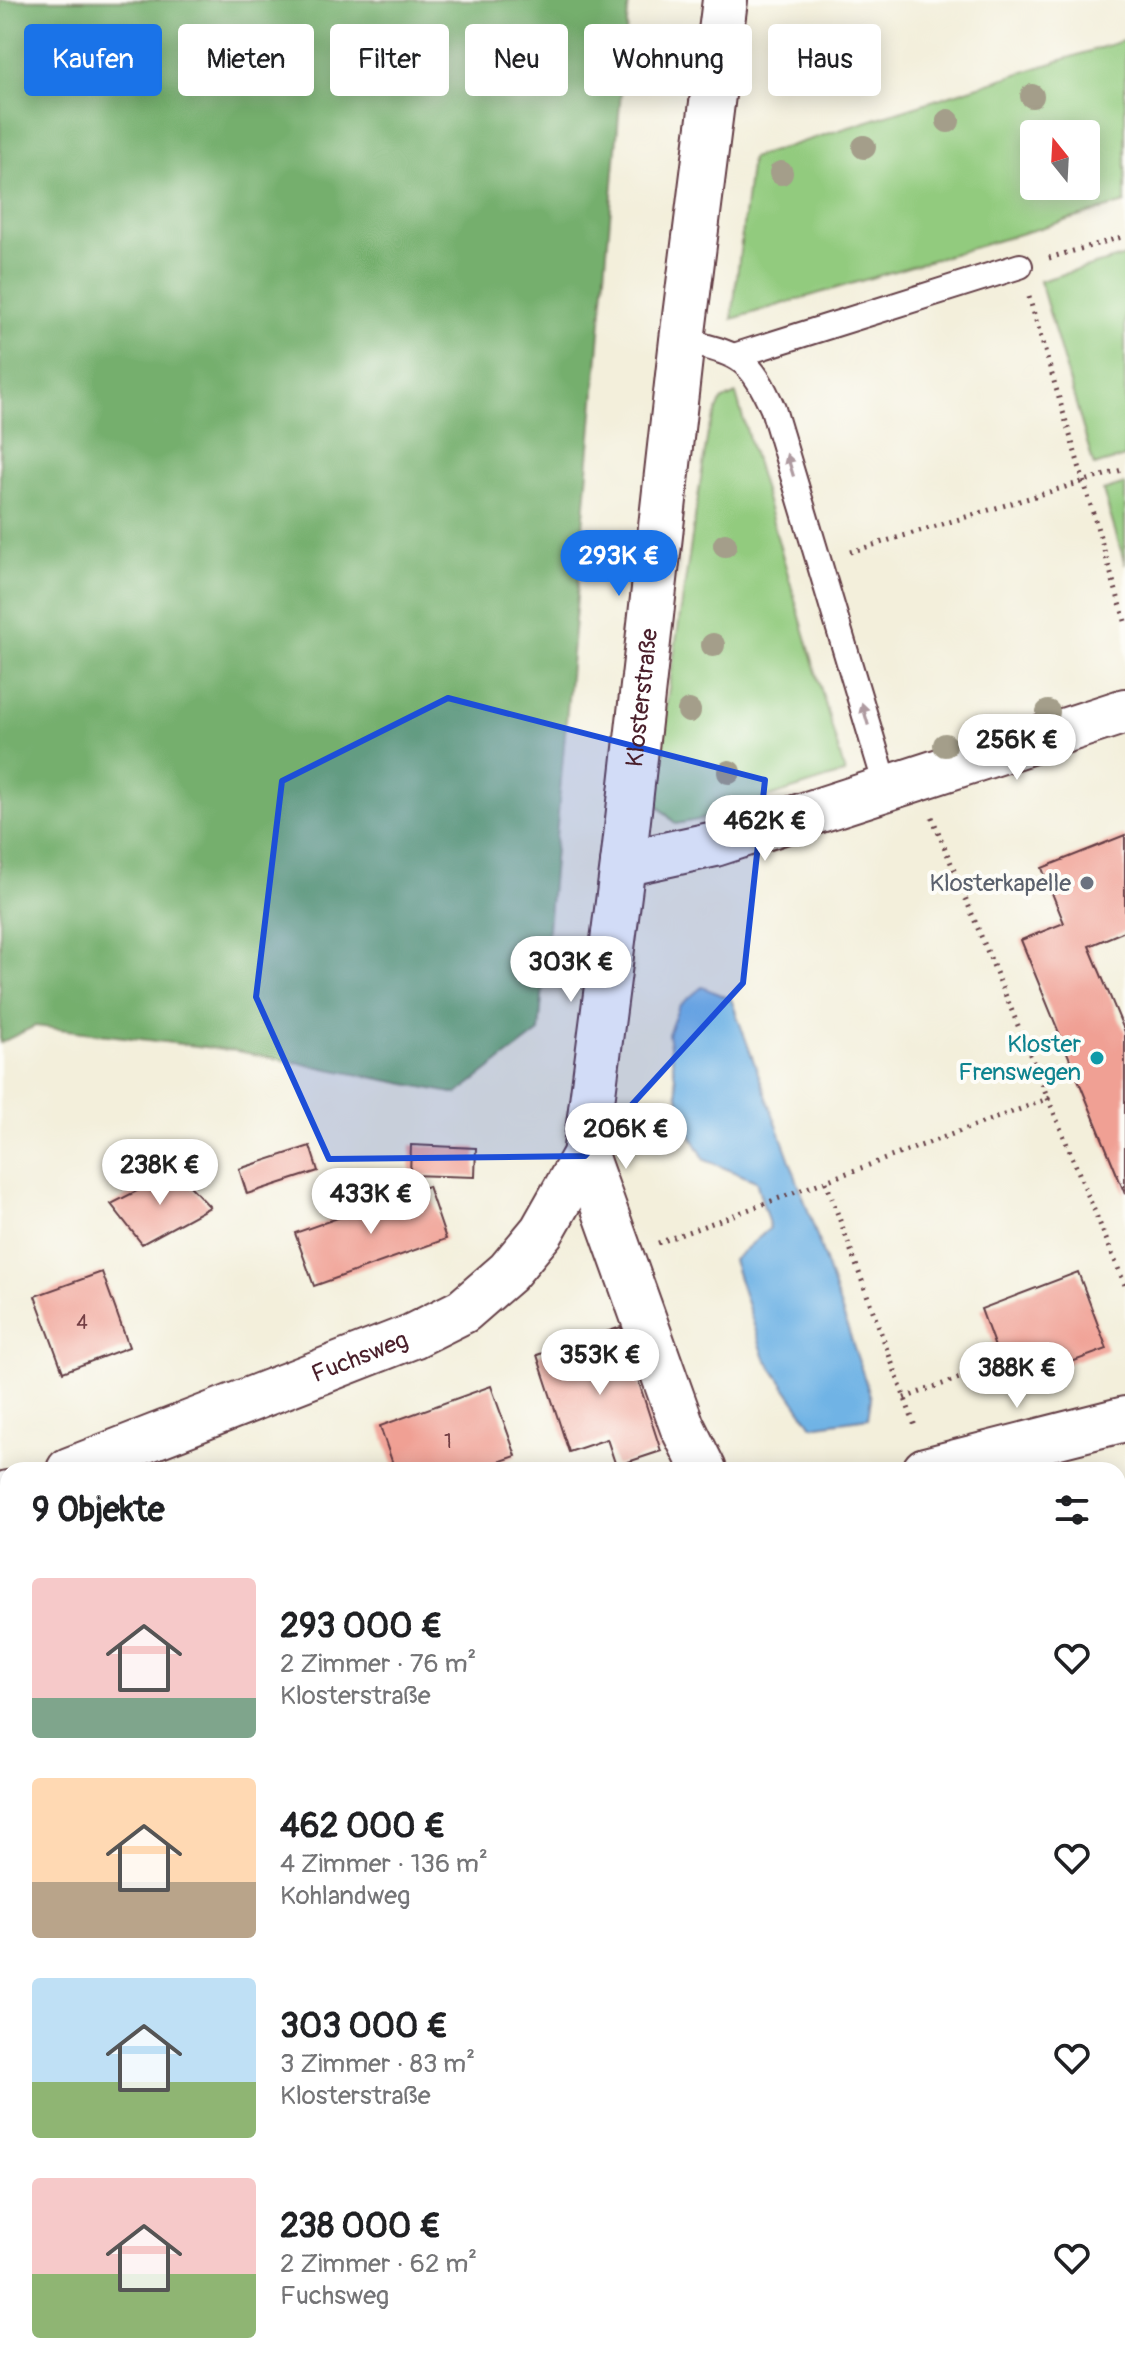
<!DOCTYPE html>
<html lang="de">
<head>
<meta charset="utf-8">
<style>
  body { margin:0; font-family:Pangolin,sans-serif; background:#f2f2f2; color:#202124; height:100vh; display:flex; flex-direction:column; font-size:30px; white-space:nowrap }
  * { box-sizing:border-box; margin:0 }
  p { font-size:26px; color:#757577 }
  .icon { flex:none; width:44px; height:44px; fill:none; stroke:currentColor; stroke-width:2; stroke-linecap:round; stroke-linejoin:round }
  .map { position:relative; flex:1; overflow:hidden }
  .side { position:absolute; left:0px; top:1462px; width:1126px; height:914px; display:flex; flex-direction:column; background:#fff; border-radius:24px 24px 0 0; box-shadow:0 4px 20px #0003 }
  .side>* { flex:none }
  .top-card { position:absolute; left:24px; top:24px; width:1078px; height:72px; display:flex; gap:16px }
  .needle { width:52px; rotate:342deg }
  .buttons { position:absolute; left:1020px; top:120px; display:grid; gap:16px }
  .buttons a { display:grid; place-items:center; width:80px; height:80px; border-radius:8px; background:#fff; box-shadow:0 4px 20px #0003; font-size:40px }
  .price { position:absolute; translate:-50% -68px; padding:0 18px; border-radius:28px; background:#fff; color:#222; font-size:26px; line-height:52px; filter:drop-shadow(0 2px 4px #0008) }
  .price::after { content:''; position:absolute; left:50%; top:48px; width:24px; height:18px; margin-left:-12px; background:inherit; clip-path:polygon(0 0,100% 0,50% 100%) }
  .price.current { background:#1a73e8; color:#fff }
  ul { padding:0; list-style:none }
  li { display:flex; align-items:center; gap:24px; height:200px; padding:0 32px }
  li span { display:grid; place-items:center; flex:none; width:224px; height:160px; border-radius:8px; color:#555 }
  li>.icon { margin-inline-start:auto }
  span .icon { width:96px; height:96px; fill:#fffc; stroke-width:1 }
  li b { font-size:34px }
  h2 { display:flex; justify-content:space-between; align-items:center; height:96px; padding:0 32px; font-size:34px }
  .chip { padding:0 28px; border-radius:8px; background:#fff; box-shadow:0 4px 20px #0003; font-size:28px; line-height:72px }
  .chip.current { background:#1a73e8; color:#fff }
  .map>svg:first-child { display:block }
  .green { fill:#92cb7e; stroke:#6e7554; stroke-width:2; fill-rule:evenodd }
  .forest { fill:#75af6d; stroke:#60674c; stroke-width:2 }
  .water { fill:#70b3e5; stroke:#5d6988; stroke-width:2 }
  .building { fill:#f0a094 }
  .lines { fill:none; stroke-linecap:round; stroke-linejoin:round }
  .service-casing { stroke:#633e45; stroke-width:28 }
  .minor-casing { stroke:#633e45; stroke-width:48 }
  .path { stroke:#633e45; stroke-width:5; stroke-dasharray:2 6; stroke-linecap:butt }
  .service { stroke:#fff; stroke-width:24 }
  .minor { stroke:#fff; stroke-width:44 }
  .tree { fill:#a49e8a }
  .oneway { fill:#ae9aa0 }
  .marked { fill:#1d4ed8; fill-opacity:0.2; stroke:#1d4ed8; stroke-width:6; stroke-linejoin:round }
  .worship-dot { fill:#6b7280; stroke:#fdfcf7; stroke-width:3 }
  .culture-dot { fill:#0f9aa8; stroke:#fdfcf7; stroke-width:3 }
  .labels { text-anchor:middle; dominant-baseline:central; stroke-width:8; stroke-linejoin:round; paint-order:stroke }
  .number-label { font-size:20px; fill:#743f45 }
  .street-label { font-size:24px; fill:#4a1f2b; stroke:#fdfcf7 }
  .worship-label { font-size:24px; fill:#5b616d; stroke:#fdfcf7; text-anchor:end }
  .culture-label { font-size:24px; fill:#0d838f; stroke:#fdfcf7; text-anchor:end }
</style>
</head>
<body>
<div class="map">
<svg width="1125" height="2375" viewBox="0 0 1125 2375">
  <rect width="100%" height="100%" fill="#fdfcf7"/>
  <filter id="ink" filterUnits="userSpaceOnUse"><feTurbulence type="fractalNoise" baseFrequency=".0125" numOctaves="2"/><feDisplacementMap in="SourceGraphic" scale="16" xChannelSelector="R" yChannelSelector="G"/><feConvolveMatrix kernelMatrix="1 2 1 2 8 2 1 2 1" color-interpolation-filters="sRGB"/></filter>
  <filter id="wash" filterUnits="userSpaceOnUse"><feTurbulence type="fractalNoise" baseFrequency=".006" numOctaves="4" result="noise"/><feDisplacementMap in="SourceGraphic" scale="32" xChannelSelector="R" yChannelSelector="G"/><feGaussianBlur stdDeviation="1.8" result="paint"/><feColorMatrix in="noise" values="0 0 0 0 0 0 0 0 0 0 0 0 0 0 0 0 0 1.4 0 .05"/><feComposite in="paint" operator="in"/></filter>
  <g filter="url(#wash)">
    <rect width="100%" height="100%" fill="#f3efdb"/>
    <g class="green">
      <path d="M1125,40v163l-393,116 19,-161zM1086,134v52h-52v-52z"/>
      <path d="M1125,256v201l-31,9 -54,-185z"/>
      <path d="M736,394l109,379 -148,47 -21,4 -23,-23 2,-22 53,-347 13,-31z"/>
      <path d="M1125,484v80l-22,-73z"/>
    </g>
    <g class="forest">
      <path d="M0,0h629l-90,1032 -82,62 -220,-43 -202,-25 -35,17z"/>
      <path d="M1125,1685v296l-7,-7v-287z"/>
    </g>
    <path class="water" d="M702,987l29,12 78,214 62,185 -3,20 -56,8 -48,-70 -31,-96 37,-32 -14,-47 -51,-21 -23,-40 -14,-86 11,-28z"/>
    <g id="blocks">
      <g class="building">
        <path d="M1125,835v96l-36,15 36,86v162l-104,-254 43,-17 -22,-55z"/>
        <path d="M411,1145l65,3 -1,29 -65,-2z"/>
        <path d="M310,1146l8,25 -71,23 -8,-25z"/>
        <path d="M176,1171l34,36 -68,37 -31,-40z"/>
        <path d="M428,1186l18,53 -132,47 -19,-53z"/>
        <path d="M102,1272l27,75 -66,25 -28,-76z"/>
        <path d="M1078,1272l29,77 -98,36 -28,-76z"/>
        <path d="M621,1327l40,124 -45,15 -9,-27 -38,13 -32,-97z"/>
        <path d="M491,1386l25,70 -41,14h-80l-15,-44z"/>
      </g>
    </g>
  </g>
  <g filter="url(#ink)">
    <use href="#blocks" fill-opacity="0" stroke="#633e45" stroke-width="2"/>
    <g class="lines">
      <g class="service-casing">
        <g id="service">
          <path d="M682,340c55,15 67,14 91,69l114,380"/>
          <path d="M737,355l283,-89"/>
        </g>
      </g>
      <g class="minor-casing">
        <g id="minor">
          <path d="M623,864l92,-20 410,-133"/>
          <path d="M585,1155l97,271 22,44"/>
          <path id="s1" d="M69,1470l344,-134 50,-25 45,-39 34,-41 43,-76 38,-291 59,-524 43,-340"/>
          <path d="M925,1470l200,-51"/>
          <path d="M0,1497l8,-4"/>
        </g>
      </g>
      <g class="path">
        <path d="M1049,258l76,-22"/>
        <path d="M1029,297l96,324"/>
        <path d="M850,552l275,-83"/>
        <path d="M932,817l193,468"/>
        <path d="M826,1182l90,247"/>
        <path d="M658,1243l392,-145"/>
        <path d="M904,1398l97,-35"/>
        <path d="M1118,1581l7,-6"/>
        <path d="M1118,2008l7,6"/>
      </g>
      <use href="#service" class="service"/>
      <use href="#minor" class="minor"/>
    </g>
    <g class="tree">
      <circle cx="1032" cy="96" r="12"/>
      <circle cx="948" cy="121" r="12"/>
      <circle cx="864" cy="147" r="12"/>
      <circle cx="781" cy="173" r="12"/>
      <circle cx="725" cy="545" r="12"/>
      <circle cx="713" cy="645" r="12"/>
      <circle cx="689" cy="711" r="12"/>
      <circle cx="1048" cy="712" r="12"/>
      <circle cx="945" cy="745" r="12"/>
      <circle cx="729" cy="772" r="12"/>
    </g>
    <defs><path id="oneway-solid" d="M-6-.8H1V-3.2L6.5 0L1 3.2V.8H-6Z" transform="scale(2)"/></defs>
    <g class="oneway">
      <use href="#oneway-solid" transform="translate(790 465) rotate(-107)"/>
      <use href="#oneway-solid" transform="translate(865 714) rotate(-106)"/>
    </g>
  </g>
  <path class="marked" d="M448,698l317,82 -22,203 -158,173 -256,3 -73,-162 26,-216z"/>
  <circle class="worship-dot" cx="1087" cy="883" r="8"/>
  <circle class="culture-dot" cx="1097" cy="1058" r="8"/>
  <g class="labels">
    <g class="number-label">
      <text x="82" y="1322">4</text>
      <text x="448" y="1441">1</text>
    </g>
    <g class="street-label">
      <text stroke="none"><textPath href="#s1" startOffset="1086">Klosterstraße</textPath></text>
      <text stroke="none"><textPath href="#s1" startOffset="312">Fuchsweg</textPath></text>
    </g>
    <g class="worship-label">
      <text x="1071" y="883">Klosterkapelle</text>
    </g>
    <g class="culture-label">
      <text x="1081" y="1044">Kloster<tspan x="1081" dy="28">Frenswegen</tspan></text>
    </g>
  </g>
</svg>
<div class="buttons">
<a><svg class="needle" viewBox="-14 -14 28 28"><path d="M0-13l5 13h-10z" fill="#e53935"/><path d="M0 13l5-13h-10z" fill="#757577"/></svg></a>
</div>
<b class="price current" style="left:619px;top:598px">293K €</b>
<b class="price" style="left:1017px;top:782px">256K €</b>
<b class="price" style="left:765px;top:863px">462K €</b>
<b class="price" style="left:571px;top:1004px">303K €</b>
<b class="price" style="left:626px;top:1171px">206K €</b>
<b class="price" style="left:160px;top:1207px">238K €</b>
<b class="price" style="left:371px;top:1236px">433K €</b>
<b class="price" style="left:600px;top:1397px">353K €</b>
<b class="price" style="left:1017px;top:1410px">388K €</b>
<div class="top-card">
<a class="chip current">Kaufen</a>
<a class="chip">Mieten</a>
<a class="chip">Filter</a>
<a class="chip">Neu</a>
<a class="chip">Wohnung</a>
<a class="chip">Haus</a>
</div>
<section class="side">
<h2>9 Objekte<svg class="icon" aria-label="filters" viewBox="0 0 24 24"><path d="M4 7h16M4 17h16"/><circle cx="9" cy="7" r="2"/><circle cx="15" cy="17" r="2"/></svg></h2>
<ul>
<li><span style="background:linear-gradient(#f6c9c9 75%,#7fa58c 0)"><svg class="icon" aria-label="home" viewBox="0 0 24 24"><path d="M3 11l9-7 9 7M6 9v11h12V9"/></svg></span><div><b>293 000 €</b><p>2 Zimmer · 76 m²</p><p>Klosterstraße</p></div><svg class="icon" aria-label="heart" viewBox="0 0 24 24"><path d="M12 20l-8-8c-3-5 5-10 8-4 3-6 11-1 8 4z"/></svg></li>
<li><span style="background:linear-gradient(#ffd9b3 65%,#b9a48a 0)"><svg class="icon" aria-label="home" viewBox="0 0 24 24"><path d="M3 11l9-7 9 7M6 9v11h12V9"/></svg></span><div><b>462 000 €</b><p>4 Zimmer · 136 m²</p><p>Kohlandweg</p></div><svg class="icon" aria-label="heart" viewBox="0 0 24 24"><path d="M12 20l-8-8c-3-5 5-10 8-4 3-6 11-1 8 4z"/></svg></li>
<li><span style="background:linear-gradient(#bfe0f5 65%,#8fb573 0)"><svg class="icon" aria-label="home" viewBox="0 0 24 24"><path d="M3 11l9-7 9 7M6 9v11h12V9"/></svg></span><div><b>303 000 €</b><p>3 Zimmer · 83 m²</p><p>Klosterstraße</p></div><svg class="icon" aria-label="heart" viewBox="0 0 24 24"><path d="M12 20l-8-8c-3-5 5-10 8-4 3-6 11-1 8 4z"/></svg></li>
<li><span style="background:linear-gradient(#f6c9c9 60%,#8fb573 0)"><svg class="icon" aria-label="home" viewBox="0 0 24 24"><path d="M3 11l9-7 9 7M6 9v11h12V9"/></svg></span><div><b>238 000 €</b><p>2 Zimmer · 62 m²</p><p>Fuchsweg</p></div><svg class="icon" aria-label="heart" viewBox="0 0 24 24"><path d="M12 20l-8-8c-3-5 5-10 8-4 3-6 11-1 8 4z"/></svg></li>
</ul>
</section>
</div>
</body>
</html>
